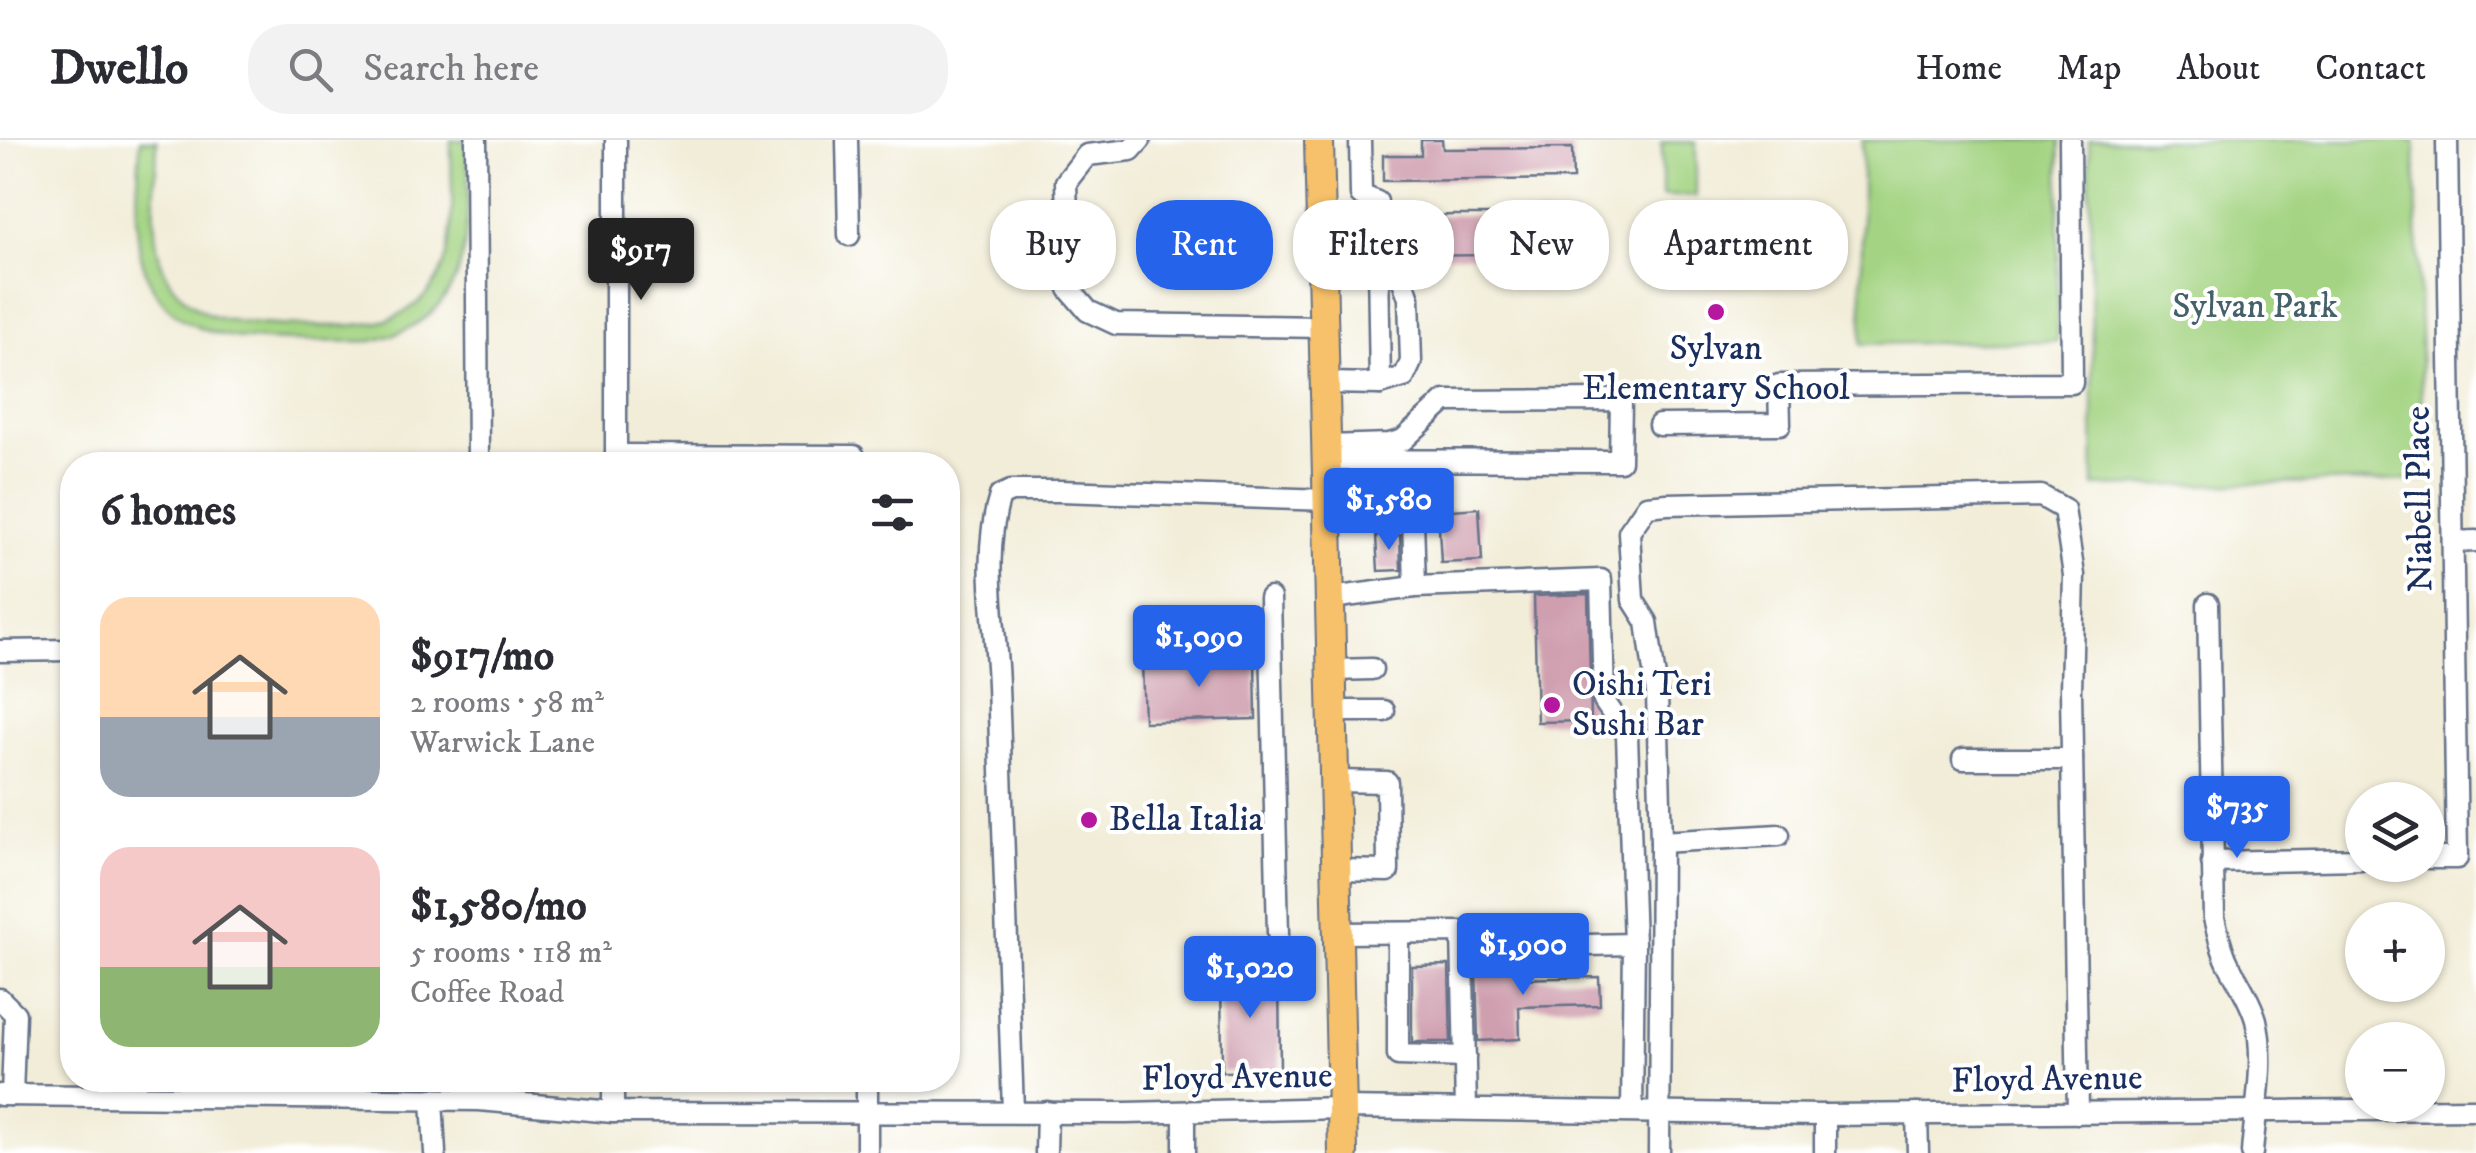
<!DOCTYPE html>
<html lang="en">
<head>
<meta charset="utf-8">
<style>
  body { margin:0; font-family:"IM FELL DW Pica",serif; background:#f2f2f3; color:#2b2b33; height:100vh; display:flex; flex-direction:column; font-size:38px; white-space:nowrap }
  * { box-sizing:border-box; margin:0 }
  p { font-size:32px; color:#7c7c81 }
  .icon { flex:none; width:55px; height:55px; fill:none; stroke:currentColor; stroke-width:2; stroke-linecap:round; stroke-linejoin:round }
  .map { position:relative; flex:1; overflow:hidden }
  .sheet { position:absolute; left:60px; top:312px; width:900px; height:640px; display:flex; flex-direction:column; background:#fff; border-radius:40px; box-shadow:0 2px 8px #0004 }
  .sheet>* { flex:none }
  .hud { position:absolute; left:990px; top:60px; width:950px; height:90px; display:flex; gap:20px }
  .buttons { position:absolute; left:2345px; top:642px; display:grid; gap:20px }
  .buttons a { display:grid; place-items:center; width:100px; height:100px; border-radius:50%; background:#fff; box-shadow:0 2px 8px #0004; font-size:50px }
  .price { position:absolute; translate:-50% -85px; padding:0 22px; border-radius:10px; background:#2563eb; color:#fff; font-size:32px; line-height:65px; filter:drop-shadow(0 2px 5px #0008) }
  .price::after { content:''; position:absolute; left:50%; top:60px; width:30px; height:22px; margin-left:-15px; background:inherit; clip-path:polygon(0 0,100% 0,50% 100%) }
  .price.current { background:#222; color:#fff }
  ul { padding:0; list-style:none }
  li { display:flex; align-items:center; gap:30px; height:250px; padding:0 40px }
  li span { display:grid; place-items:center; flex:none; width:280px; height:200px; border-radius:30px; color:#555 }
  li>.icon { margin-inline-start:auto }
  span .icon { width:120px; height:120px; fill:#fffc; stroke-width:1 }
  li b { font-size:42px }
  h2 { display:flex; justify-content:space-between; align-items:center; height:120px; padding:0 40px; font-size:42px }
  .chip { padding:0 35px; border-radius:40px; background:#fff; box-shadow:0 2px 8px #0004; font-size:35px; line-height:90px }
  .chip.current { background:#2563eb; color:#fff }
  header { display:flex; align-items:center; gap:60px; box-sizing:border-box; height:140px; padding:0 50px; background:#fff; border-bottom:2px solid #e1e1e2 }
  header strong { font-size:48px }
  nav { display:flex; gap:55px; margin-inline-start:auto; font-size:35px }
  .search { width:700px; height:90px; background:#f2f2f3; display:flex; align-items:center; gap:25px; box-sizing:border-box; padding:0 35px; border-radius:40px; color:#7c7c81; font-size:38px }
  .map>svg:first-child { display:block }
  .green { fill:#a4d483; stroke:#608270; stroke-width:2.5 }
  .building { fill:#cf9eaf }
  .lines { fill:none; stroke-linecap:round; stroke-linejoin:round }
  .minor-casing { stroke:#667289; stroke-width:25 }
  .major-casing { stroke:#667289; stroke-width:32 }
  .minor { stroke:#fff; stroke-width:20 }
  .major { stroke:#f6c16b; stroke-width:28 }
  .poi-dot { fill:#b5179e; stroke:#fff; stroke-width:4 }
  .labels { text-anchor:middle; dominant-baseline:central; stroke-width:8; stroke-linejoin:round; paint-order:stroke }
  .park-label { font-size:35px; fill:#446169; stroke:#fff }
  .poi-label { font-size:35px; fill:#1b2f5e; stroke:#fff; text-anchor:start }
  .street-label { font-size:35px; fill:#1b2f5e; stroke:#fff }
</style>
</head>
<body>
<header>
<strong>Dwello</strong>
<div class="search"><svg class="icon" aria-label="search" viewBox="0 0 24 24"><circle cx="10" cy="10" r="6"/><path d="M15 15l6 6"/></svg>Search here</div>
<nav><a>Home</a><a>Map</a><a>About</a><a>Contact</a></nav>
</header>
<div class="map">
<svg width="2476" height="1013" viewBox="0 0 2476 1013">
  <rect width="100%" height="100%" fill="#fff"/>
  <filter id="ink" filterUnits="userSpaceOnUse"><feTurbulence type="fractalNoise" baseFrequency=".01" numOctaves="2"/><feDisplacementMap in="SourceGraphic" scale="20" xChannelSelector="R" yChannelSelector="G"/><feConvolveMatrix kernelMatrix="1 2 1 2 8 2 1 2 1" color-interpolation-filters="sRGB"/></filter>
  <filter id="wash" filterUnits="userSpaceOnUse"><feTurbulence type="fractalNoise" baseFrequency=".0048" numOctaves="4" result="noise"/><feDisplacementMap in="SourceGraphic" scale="40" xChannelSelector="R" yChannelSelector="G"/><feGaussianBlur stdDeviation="2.25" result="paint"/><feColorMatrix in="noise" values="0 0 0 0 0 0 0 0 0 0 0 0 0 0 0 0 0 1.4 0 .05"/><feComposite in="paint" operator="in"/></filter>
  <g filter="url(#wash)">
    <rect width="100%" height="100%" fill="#f2edd8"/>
    <g class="green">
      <path d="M140,0h17c0,44 -12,104 14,143 10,14 25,26 41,33 29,11 146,14 175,4 22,-8 41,-23 52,-44 20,-38 11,-94 12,-136h17c-1,87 12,177 -96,201 -26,1 -51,0 -77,0 -64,-1 -130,-4 -152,-77 -11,-38 -4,-85 -3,-124z"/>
      <path d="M1862,0h198l-3,201 -195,3z"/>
      <path d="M2089,0h326l9,340 -330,7z"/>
      <rect x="1662" y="2" width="34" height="54"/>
    </g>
    <g id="blocks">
      <g class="building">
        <path d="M1421,0h21l1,9 129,-1 1,31 -190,2v-26h38z"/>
        <path d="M1453,75h124l1,39 -172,2 -6,-4v-35z"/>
        <path d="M1479,368l3,53 -41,2 -3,-52z"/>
        <path d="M1400,395l1,35 -23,1 -2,-35z"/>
        <path d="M1588,454l3,127 -54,1 -3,-126z"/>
        <path d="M1255,518l1,61 -112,3 -2,-60z"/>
        <path d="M1517,822l1,17 81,-2 1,28 -81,2 1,32 -42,2 -2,-76z"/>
        <path d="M1449,825l2,77h-39v-76z"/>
        <path d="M1279,829l1,102 -58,1 -1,-102z"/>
      </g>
    </g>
  </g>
  <g filter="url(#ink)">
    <use href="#blocks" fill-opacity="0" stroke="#667289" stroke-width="2.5"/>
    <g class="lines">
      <g class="minor-casing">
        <g id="minor">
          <path d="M476,0l2,325"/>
          <path d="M616,0v325"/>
          <path d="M847,0l2,95"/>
          <path d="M1140,0l-9,10 -44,5 -21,27 3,107 19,22 28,13 208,3"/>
          <path d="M1360,0l1,55 16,7 3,182"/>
          <path d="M1325,243l55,1 24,-7 7,-15 -2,-64 -11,-31 -21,-13"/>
          <path d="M1659,285l121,-1 -1,-39 293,-2 -2,-243"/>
          <path d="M1327,306l62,-2 14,-4 42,-39 176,-1 -1,61 -292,-1"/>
          <path d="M616,315l238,1v9"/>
          <path d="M1329,380l84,-2 2,69"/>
          <path d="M2453,402l23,-1"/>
          <path d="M1270,458l8,336"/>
          <path d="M1331,458l84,-11 186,-7 3,121 23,34 7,209 -2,167"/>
          <path d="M2208,464l6,314c4,15 7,31 14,45 10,19 22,36 28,57 10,43 -1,90 -4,133"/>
          <path d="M0,511l72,-1"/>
          <path d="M1333,530l39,-1"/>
          <path d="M1334,571h50"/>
          <path d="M1963,619h109"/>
          <path d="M1336,641l51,1 1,89 -50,-1"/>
          <path d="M1661,702l118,-7"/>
          <path d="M2428,718h29l-10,-718"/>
          <path d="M2212,722l150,-3"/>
          <path d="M1340,793l122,-1 4,177"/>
          <path d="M1398,793v122l67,2"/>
          <path d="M1537,806l97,-2"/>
          <path d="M0,859l15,15 -3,81"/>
          <path d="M0,955l479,5 134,12 513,1 216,-5 483,7 651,-6"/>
          <path d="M432,959l3,54"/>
          <path d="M1013,971c-5,-142 -10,-284 -15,-426 -2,-62 -17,-129 2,-189l11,-5h49l269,9"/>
          <path d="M613,972v-32"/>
          <path d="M1917,974l1,39"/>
          <path d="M1825,975v38"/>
          <path d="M867,1013v-73"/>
          <path d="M1046,1013l1,-41"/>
          <path d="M1184,1013v-41"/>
          <path d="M1659,1013l2,-311 -4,-149 -10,-71 -14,-22 -4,-68 18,-26 20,-2 374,-8 23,13 10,66 -3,115 7,423"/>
        </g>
      </g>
      <g class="major-casing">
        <path id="major" d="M1319,0l24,1013"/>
      </g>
      <use href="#minor" class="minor"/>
      <use href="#major" class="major"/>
    </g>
  </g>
  <g class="poi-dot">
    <circle cx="1716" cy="172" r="10"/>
    <circle cx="1552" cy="565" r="10"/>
    <circle cx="1089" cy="680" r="10"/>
  </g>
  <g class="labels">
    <g class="park-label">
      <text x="2255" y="167">Sylvan Park</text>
    </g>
    <g class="poi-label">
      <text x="1716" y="209" text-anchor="middle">Sylvan<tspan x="1716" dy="40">Elementary School</tspan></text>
      <text x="1572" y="545">Oishi Teri<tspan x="1572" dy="40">Sushi Bar</tspan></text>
      <text x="1109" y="680">Bella Italia</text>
    </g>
    <g class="street-label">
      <text transform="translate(2420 359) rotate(-91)">Niabell Place</text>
      <text transform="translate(1237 938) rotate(-1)">Floyd Avenue</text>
      <text transform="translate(2047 940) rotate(-1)">Floyd Avenue</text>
    </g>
  </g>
</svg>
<div class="buttons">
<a><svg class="icon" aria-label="layers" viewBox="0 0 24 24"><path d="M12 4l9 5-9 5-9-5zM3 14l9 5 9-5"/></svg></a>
<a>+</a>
<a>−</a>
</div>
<b class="price current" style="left:641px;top:163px">$917</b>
<b class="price" style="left:1389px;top:413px">$1,580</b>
<b class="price" style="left:1199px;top:550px">$1,090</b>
<b class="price" style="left:2237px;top:721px">$735</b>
<b class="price" style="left:1523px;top:858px">$1,900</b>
<b class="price" style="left:1250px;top:881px">$1,020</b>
<div class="hud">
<a class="chip">Buy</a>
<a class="chip current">Rent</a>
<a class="chip">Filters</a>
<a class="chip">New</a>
<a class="chip">Apartment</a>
</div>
<section class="sheet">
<h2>6 homes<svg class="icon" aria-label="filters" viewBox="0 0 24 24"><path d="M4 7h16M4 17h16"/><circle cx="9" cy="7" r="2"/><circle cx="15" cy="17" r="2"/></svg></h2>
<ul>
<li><span style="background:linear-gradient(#ffd9b3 60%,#9aa5b1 0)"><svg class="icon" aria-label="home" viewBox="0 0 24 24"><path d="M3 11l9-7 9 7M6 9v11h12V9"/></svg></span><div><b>$917/mo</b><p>2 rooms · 58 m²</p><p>Warwick Lane</p></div></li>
<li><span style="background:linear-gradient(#f6c9c9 60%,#8fb573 0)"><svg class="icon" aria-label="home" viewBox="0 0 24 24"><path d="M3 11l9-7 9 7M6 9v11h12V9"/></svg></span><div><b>$1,580/mo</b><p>5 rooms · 118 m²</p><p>Coffee Road</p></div></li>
</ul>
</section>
</div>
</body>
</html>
